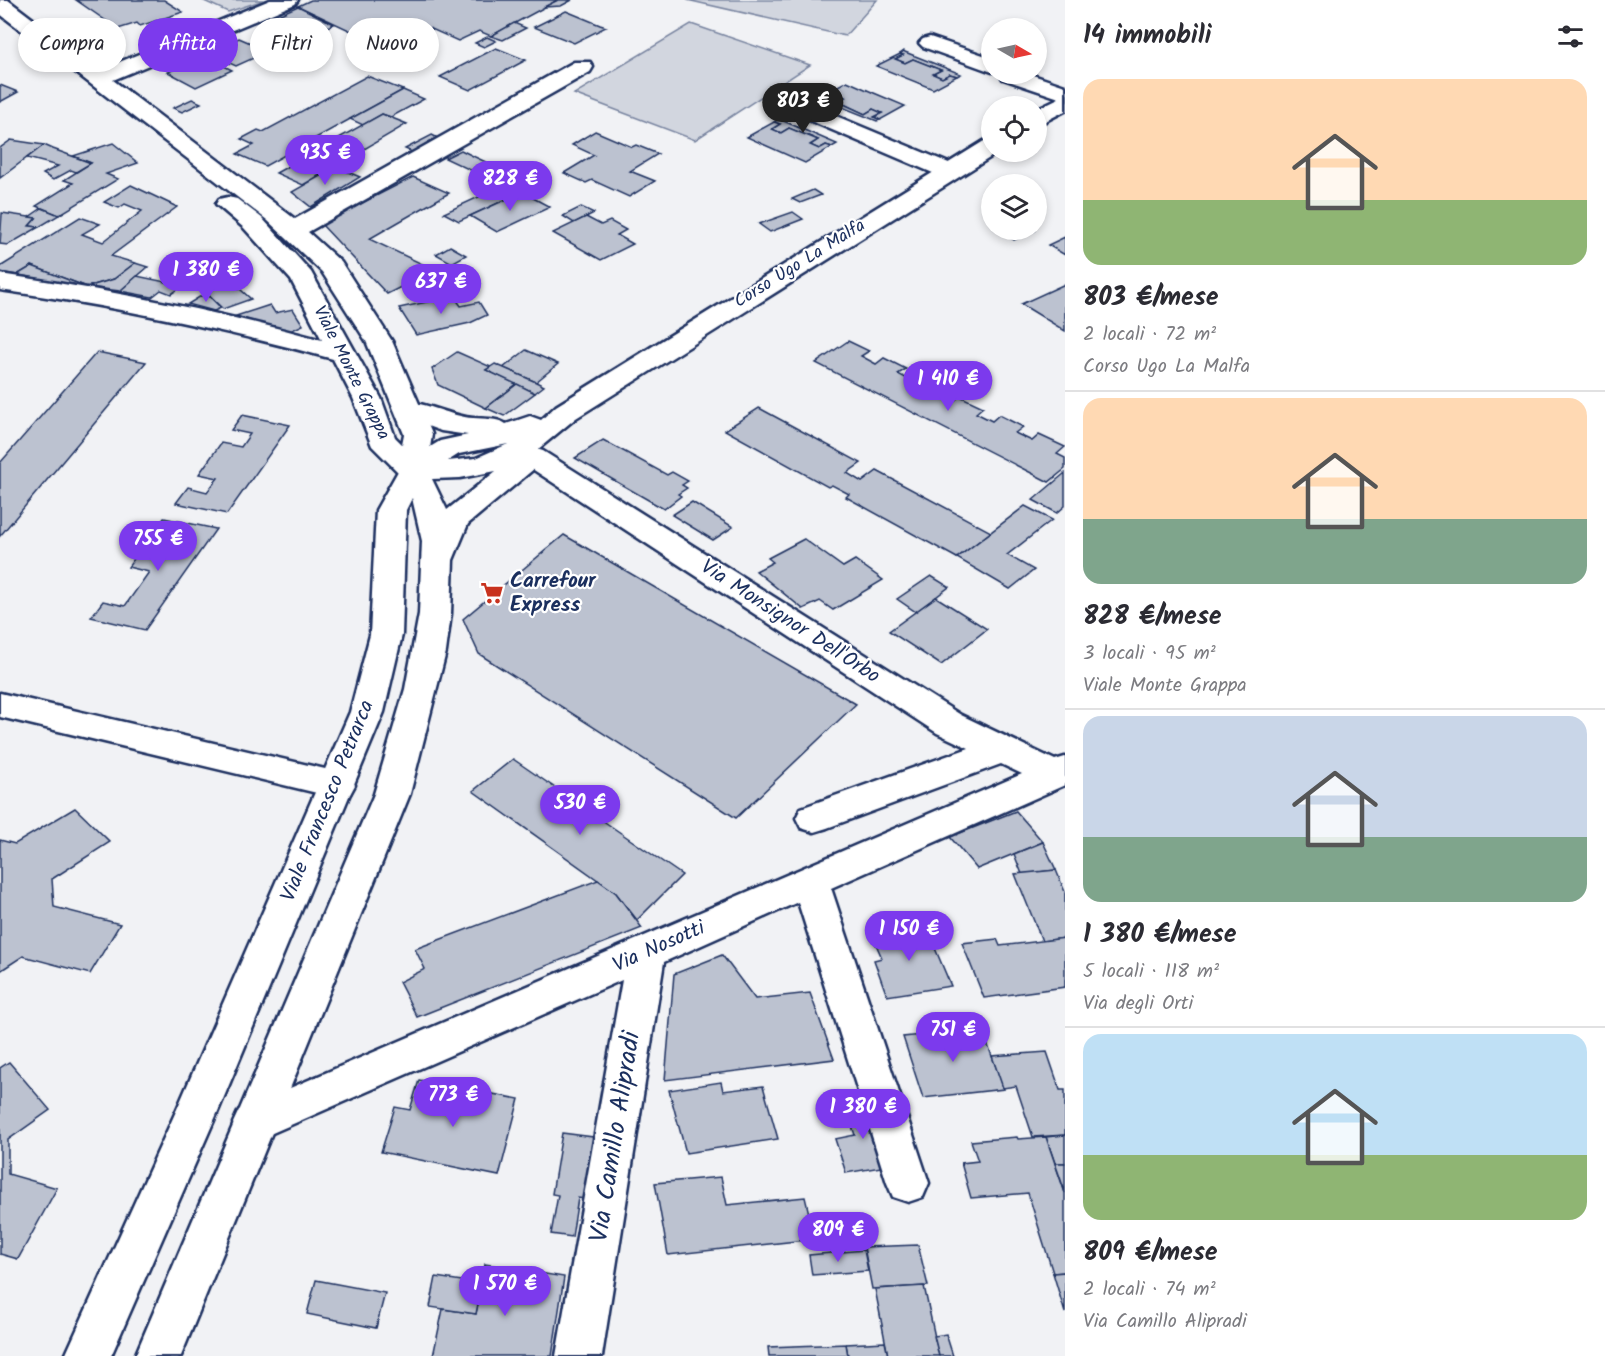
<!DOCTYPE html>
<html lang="it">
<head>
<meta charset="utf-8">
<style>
  body { margin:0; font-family:Kalam,sans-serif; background:#f7f7f7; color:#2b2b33; height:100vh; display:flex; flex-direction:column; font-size:22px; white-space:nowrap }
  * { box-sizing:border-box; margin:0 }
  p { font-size:20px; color:#7c7c81 }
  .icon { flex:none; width:33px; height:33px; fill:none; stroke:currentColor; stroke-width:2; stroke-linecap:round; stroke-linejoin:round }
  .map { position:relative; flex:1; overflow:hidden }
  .panel { display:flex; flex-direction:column; background:#fff; width:540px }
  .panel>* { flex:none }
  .banner { position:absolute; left:18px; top:18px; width:570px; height:54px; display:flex; gap:12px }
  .needle { width:39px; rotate:99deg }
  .fabs { position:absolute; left:981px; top:18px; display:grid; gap:12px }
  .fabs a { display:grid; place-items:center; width:66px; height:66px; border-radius:50%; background:#fff; box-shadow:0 3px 9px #0003; font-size:30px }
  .price { position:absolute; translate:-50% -51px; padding:0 14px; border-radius:21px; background:#7c3aed; color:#fff; font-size:20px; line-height:39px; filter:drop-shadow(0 2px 3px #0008) }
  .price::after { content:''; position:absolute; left:50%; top:36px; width:18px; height:14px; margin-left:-9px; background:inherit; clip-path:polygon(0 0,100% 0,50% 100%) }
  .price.current { background:#222; color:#fff }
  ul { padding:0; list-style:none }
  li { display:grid; align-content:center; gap:12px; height:318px; padding:0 18px }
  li+li { border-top:2px solid #e1e1e2 }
  li span { display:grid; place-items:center; height:186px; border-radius:18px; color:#555 }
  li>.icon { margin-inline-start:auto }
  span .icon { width:108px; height:108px; fill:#fffc; stroke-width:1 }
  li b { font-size:26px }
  h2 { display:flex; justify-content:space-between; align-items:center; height:72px; padding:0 18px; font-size:26px }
  .pill { padding:0 21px; border-radius:27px; background:#fff; box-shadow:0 3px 9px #0003; font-size:21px; line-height:54px }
  .pill.current { background:#7c3aed; color:#fff }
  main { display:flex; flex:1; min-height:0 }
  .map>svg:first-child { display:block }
  .green { fill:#d2d6df; stroke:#76829e; stroke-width:1.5 }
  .building { fill:#bcc2d0; stroke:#1b2f5e; stroke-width:1.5 }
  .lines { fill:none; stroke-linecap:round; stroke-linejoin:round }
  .minor-casing { stroke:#1b2f5e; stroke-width:5 }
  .major-casing { stroke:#1b2f5e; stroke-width:5 }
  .minor { fill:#fff; fill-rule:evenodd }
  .major { fill:#fff; fill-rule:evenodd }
  .labels { text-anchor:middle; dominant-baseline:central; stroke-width:4.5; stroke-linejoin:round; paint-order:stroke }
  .far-street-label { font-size:18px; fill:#1b2f5e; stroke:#fff }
  .poi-label { font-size:21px; font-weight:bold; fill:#1b2f5e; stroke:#fff; text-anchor:start }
  .street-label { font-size:21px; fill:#1b2f5e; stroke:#fff }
  .near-street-label { font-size:26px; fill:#1b2f5e; stroke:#fff }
</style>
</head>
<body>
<main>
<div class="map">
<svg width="1065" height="1356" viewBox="0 0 1065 1356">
  <rect width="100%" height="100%" fill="#f1f2f5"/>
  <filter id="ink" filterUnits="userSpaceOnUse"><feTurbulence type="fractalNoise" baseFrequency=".0167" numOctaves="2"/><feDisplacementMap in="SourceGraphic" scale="12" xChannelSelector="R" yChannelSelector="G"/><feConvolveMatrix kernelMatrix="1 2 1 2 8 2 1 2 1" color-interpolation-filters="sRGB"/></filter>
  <g filter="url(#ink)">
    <g class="green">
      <path d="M202,0h62l-36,12z"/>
      <path d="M687,0h190l-32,36z"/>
      <path d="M691,24l119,41 -115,75 -121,-46z"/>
    </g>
    <g class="building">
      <path d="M76,0h88l19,12 -43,14 -3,-3 -19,6z"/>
      <path d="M311,0h247l-67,36 -12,-5 -21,10 -33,-15 -42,20 -85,-40z"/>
      <path d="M558,0h14l-11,6 -17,1z"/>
      <path d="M298,6l36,18 -19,9 -39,-17z"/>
      <path d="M566,11l34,14 6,2 -32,16 -40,-16z"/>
      <path d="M514,23l12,5 -23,12 -12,-4z"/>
      <path d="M417,30l10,4 -34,16 -10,-4z"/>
      <path d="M487,37l9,4 -12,6 -9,-4z"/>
      <path d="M239,38l30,13 -33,15 -29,-13z"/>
      <path d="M496,48l30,12 -56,30 -30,-13z"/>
      <path d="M904,51l1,1 56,22 -4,2 -7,-2 -8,4 -9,-4 8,-4 -28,-11 -8,4 -10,-4 8,-4 -3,-1z"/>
      <path d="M900,54l3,1 -8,4 10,4 8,-4 28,11 -8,4 9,4 8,-4 7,2 -24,13 -57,-23z"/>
      <path d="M204,56l28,14 -36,17 -28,-15z"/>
      <path d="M367,76l36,14 -138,76 -28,-12 17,-9 -13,-6 17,-9 5,2z"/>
      <path d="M847,81l27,12 31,13 -25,14 -6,-3 8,-4 -9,-4 -8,5 -28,-13 8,-4 -10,-4 -8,4 -6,-2z"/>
      <path d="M0,85l18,7 -18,10z"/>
      <path d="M403,90l21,9 -33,18 -9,-3 -19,11 -13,-6z"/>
      <path d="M835,93l10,4 -8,4 28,13 8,-5 9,4 -8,4 6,3 -3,1 -60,-24 4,-2 6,2z"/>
      <path d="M192,99l9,4 -19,9 -9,-4z"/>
      <path d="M382,114l25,10 -104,61 -27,-12z"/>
      <path d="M779,119l46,20 12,5 -5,3 -6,-2 -7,4 -9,-4 8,-5 -29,-12 -8,5 -9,-4 8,-5 -6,-2z"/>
      <path d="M774,122l6,2 -8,5 9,4 8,-5 29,12 -8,5 9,4 7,-4 6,2 -27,16 -58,-26z"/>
      <path d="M595,131l37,16 4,-2 22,9 -28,17 25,10 -26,16 -37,-17 -6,3 -22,-10 30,-18 -22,-10z"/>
      <path d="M432,135l6,3 -26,14 -7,-3z"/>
      <path d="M11,140l33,5 -44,33v-30z"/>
      <path d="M113,143l25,20 -32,11 12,5 -59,36 -23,-9 37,-23 -9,-3 27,-17 -18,-7z"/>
      <path d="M44,145l9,4 38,14 -15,9 -5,-2 -18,10 -10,-6 15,-8 -31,-8z"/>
      <path d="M461,150l14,7 41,19 -16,8 -55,-26z"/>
      <path d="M336,167l24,10 -49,30 -19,-15z"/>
      <path d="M413,177l36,16 -80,46 66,31 -48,24 -66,-70z"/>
      <path d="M131,185l46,22 -66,49 24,7 -21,16 -27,8 -55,-21 -15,9 -17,-3v-5l80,-50 20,7 -18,10 21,8 39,-31 -17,-7 -6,4 -15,-6z"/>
      <path d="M498,188l12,7 9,-5 3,2 -63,29 -15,-8z"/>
      <path d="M813,190l8,5 -21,8 -8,-4z"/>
      <path d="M522,192l28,15 -53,25 -27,-16z"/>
      <path d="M581,207l13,6 -20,10 -11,-7z"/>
      <path d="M42,208l17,7 -20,12 -10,-1 7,-8 -7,-1z"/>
      <path d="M793,212l10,7 -33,13 -11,-8z"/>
      <path d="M2,213l34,5 -7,8 10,1 -31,18 -8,-1z"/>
      <path d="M586,217l15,8 9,-4 16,9 -9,5 16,9 -32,16 -48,-27z"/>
      <path d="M997,230h39l-22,10z"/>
      <path d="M1065,237v18l-17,-10z"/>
      <path d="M450,246l16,9 -14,8 -16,-9z"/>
      <path d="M135,263l13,4 -28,24 -33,-4 27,-8z"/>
      <path d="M212,264l39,35 -28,10 -38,-36z"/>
      <path d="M32,266l55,21 -70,-12z"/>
      <path d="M185,273l7,7 -21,14 -10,-4 -9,7 -32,-6 17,-15 33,7z"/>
      <path d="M1065,284v47l-44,-27z"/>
      <path d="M206,293l15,15 -7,3 -26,-7z"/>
      <path d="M454,296l7,10 18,-4 8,13 -17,8 -54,12 -17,-27z"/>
      <path d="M270,305l5,8 18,-4 10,16 -15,7 -52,-16z"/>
      <path d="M848,341l21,10 -8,5 15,8 8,-6 22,11 -8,5 15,8 8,-5 23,11 -8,6 16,8 8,-6 23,11 -7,6 16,8 7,-6 24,12 -8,6 17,8 7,-6 26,12 -8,7 8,4v11l-16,13 -233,-119z"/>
      <path d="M526,350l32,14 -22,18 -33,-14z"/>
      <path d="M97,352l49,10 -146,174v-73z"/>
      <path d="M457,352l34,15 -5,3 31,14 -31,24 -48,-23 -6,-16z"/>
      <path d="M495,364l41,18 8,4 -9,7 -49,-23z"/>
      <path d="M517,384l18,9 -31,23 -18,-8z"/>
      <path d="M759,408l102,55 -14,10 15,9 15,-11 114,61 -34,26 -111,-61 3,-3 -17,-9 -4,2 -103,-57z"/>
      <path d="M242,415l48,10 -63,89 -51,-11 12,-16 19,5 11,-14 -19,-4 22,-31 20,4 9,-13 -19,-4z"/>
      <path d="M603,440l64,35 5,-3 16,9 -6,4 5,3 -9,6 3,2 -17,13 -89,-51z"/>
      <path d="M1065,473v33l-8,7 -24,-13z"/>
      <path d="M692,502l41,25 -20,13 -41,-25z"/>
      <path d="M1025,506l27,14 -45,35 27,15 -24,19 -53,-31z"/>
      <path d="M164,518l52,11 -71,101 -54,-13 12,-16 22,5 24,-34 -21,-5z"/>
      <path d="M564,535l292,169 -120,114 -257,-164 -16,-35z"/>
      <path d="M804,539l39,28 12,-7 28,20 -50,30 -13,-9 -17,8 -47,-38 17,-9 -5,-4z"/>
      <path d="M931,576l18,11 -33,25 -19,-13z"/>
      <path d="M936,597l51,32 -46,36 -52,-34z"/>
      <path d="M513,759l169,116 -45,45 -21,-27 -143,-102z"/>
      <path d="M75,808l35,34 -58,37 2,28 66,17 -30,50 -67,-18 -23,15v-131l15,4z"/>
      <path d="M1016,811l27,31 -66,27 -27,-32z"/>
      <path d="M1043,842l13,28 -34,4 -8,-20z"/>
      <path d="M1056,870l9,22v46l-23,3 -27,-67z"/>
      <path d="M598,880l18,13 26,35 -225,89 -18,-35 26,-13 -10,-20z"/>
      <path d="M926,927l25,59 -64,10 -13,-36 8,-2 -10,-23z"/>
      <path d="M1065,938v49l-81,11 -22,-55 35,-4 3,7z"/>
      <path d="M722,955l33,44 55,-6 24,66 -169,21 9,-106z"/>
      <path d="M982,1029l22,60 -81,9 -20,-61z"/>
      <path d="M1047,1052l13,38h5v45l-32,2 -17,-51 -13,2 -11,-32z"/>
      <path d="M9,1062l41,48 -42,30v34l49,14 -39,71 -18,-5v-186z"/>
      <path d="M419,1080l100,19 -20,77 -118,-24 14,-45 15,3z"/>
      <path d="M721,1082l2,9 40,-5 15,53 -92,14 -17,-63z"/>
      <path d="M868,1099l25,66 -47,8 -11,-34 20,-4 -11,-32z"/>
      <path d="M562,1133l39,5 -9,62 -14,-2 -6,39 -21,-3 7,-39 -6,-1z"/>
      <path d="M1065,1135v28h-10l-9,-26z"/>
      <path d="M1017,1137l1,2 28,-2 19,56v79l-12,1 -25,-80 -57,5 -10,-35 17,-2 -7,-20z"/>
      <path d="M1055,1163h10v30l-2,-7z"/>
      <path d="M721,1177l6,28 78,-8 10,42 -147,16 -13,-72z"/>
      <path d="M918,1245l10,41 -56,3 -8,-42z"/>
      <path d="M864,1250l4,21 -56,4 -3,-20z"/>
      <path d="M485,1264l79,13 -12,79h-119l10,-47 33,5z"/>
      <path d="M1065,1272v41l-12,-40z"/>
      <path d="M436,1277l46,7 -6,30 -46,-7z"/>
      <path d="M316,1280l69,13 -9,35 -69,-14z"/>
      <path d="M924,1286l15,70h-51l-13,-67z"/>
      <path d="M946,1334l7,22h-14l-5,-20z"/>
      <path d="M885,1342l3,14h-40l-2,-12z"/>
      <path d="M846,1344l2,12h-79l-1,-9z"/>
    </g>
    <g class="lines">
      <g class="minor-casing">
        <g id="minor">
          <path d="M0,0h8l92,70 170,-70h28l-3,4 -182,76 182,139 279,-157h16l3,5 -3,5 -282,160 33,30 51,79 40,93 -5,36 -5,6 -10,3 -10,-3 -30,-30 -19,-48 -20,-39c-111,-30 -219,-53 -333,-69v-16c109,16 216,37 322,66l-31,-60 -47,-52 -28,-24 3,-5 9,-2 9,2 25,19 49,54 70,126 14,39 7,7 2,-10 -38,-93 -44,-69 -55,-52 -267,-206z"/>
          <path d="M930,37l62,21v14l-69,-25 -4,-4 4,-4z"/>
          <path d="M1000,74h30l35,12v14l-62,-21z"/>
          <path d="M805,103l151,63 4,5 -4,5h-16l-143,-61 -3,-5 3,-5z"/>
          <path d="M533,448l10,3 418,264 94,45 10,-3v28l-234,103 98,295 -6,14 -15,5 -15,-5 -6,-14 -89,-281 -134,60 -62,394h-46l66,-376 -368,161 -15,-5 -6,-13 6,-13 783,-336 -21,-10 -174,64 -13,4 -13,-4 -5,-10 5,-10 168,-60 -32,-15 -414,-270 -4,-6 4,-6z"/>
          <path d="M0,693l338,79 12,4 5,9 -5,9 -12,4 -338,-81z"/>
        </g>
      </g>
      <g class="major-casing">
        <g id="major">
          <path d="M1065,95v16l-29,15v-17z"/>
          <path d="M992,139v13h7l-423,266 -45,37 8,7 -4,6 -67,56 -15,36 -2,54 -5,38 -36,142 -229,562h-46l239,-562 31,-105 14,-75 3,-73 -10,-43 -6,12 -4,125 -18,77 -165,397 -108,247h-46l112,-247 173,-397 20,-77 6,-125 26,-46 38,-23 28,-6 -27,-4 -43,-16 -4,-6 4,-6c21,-5 50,13 75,15 11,1 25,0 33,6l24,-8 11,4 15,-14 428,-265zM508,444l-32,14 -28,3 11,-7zM496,471l-49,39 -15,-31 28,-1z"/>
        </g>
      </g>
      <use href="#minor" class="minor"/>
      <use href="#major" class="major"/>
    </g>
  </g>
  <defs>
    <g id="supermarket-bare" transform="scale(1.8)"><path d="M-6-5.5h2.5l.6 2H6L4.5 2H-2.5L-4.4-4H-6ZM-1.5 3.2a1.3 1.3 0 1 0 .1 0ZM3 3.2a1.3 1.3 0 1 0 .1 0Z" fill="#c8321e" stroke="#fff" stroke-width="2.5" paint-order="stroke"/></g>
  </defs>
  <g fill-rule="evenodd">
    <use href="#supermarket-bare" x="492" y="593"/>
  </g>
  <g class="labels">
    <g class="far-street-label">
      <text transform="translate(800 264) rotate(-32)">Corso Ugo La Malfa</text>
      <text transform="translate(351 373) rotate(63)">Viale Monte Grappa</text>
    </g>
    <g class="poi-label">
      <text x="510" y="581">Carrefour<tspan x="510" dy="24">Express</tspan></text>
    </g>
    <g class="street-label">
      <text transform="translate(790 622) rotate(33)">Via Monsignor Dell'Orbo</text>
      <text transform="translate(328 801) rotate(-68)">Viale Francesco Petrarca</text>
      <text transform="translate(659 947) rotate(-24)">Via Nosotti</text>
    </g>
    <g class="near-street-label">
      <text transform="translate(616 1137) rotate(-81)">Via Camillo Alipradi</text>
    </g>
  </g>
</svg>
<div class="fabs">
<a><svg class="needle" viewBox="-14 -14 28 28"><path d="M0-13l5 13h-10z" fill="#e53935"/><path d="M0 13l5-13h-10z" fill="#7c7c81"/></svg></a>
<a><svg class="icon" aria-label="locate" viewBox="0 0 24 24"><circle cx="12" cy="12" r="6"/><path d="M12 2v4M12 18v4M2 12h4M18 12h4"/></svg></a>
<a><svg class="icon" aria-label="layers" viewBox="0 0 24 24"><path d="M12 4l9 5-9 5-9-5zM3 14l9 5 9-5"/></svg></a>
</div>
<b class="price current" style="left:803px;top:134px">803 €</b>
<b class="price" style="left:325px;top:186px">935 €</b>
<b class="price" style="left:510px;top:212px">828 €</b>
<b class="price" style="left:206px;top:303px">1 380 €</b>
<b class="price" style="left:441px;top:315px">637 €</b>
<b class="price" style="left:948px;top:412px">1 410 €</b>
<b class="price" style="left:158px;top:572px">755 €</b>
<b class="price" style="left:580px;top:836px">530 €</b>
<b class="price" style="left:909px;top:962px">1 150 €</b>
<b class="price" style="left:953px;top:1063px">751 €</b>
<b class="price" style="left:453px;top:1128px">773 €</b>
<b class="price" style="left:863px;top:1140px">1 380 €</b>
<b class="price" style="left:838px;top:1263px">809 €</b>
<b class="price" style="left:505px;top:1317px">1 570 €</b>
<div class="banner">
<a class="pill">Compra</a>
<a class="pill current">Affitta</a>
<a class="pill">Filtri</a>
<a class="pill">Nuovo</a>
</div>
</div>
<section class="panel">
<h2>14 immobili<svg class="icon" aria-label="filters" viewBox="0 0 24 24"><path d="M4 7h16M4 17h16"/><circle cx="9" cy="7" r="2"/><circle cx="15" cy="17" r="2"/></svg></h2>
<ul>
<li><span style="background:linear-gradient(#ffd9b3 65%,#8fb573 0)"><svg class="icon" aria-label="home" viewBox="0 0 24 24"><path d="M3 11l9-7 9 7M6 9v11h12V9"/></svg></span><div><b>803 €/mese</b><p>2 locali · 72 m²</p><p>Corso Ugo La Malfa</p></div></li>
<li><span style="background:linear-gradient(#ffd9b3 65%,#7fa58c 0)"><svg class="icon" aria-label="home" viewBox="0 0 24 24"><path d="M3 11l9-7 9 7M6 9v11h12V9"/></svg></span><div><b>828 €/mese</b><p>3 locali · 95 m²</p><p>Viale Monte Grappa</p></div></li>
<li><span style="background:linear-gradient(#c9d6e8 65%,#7fa58c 0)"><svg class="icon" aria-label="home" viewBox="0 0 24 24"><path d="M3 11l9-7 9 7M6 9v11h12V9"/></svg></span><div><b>1 380 €/mese</b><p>5 locali · 118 m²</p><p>Via degli Orti</p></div></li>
<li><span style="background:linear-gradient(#bfe0f5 65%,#8fb573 0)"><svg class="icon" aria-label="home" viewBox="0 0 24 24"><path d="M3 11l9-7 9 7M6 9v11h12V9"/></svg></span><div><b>809 €/mese</b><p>2 locali · 74 m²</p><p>Via Camillo Alipradi</p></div></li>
</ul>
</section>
</main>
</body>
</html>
